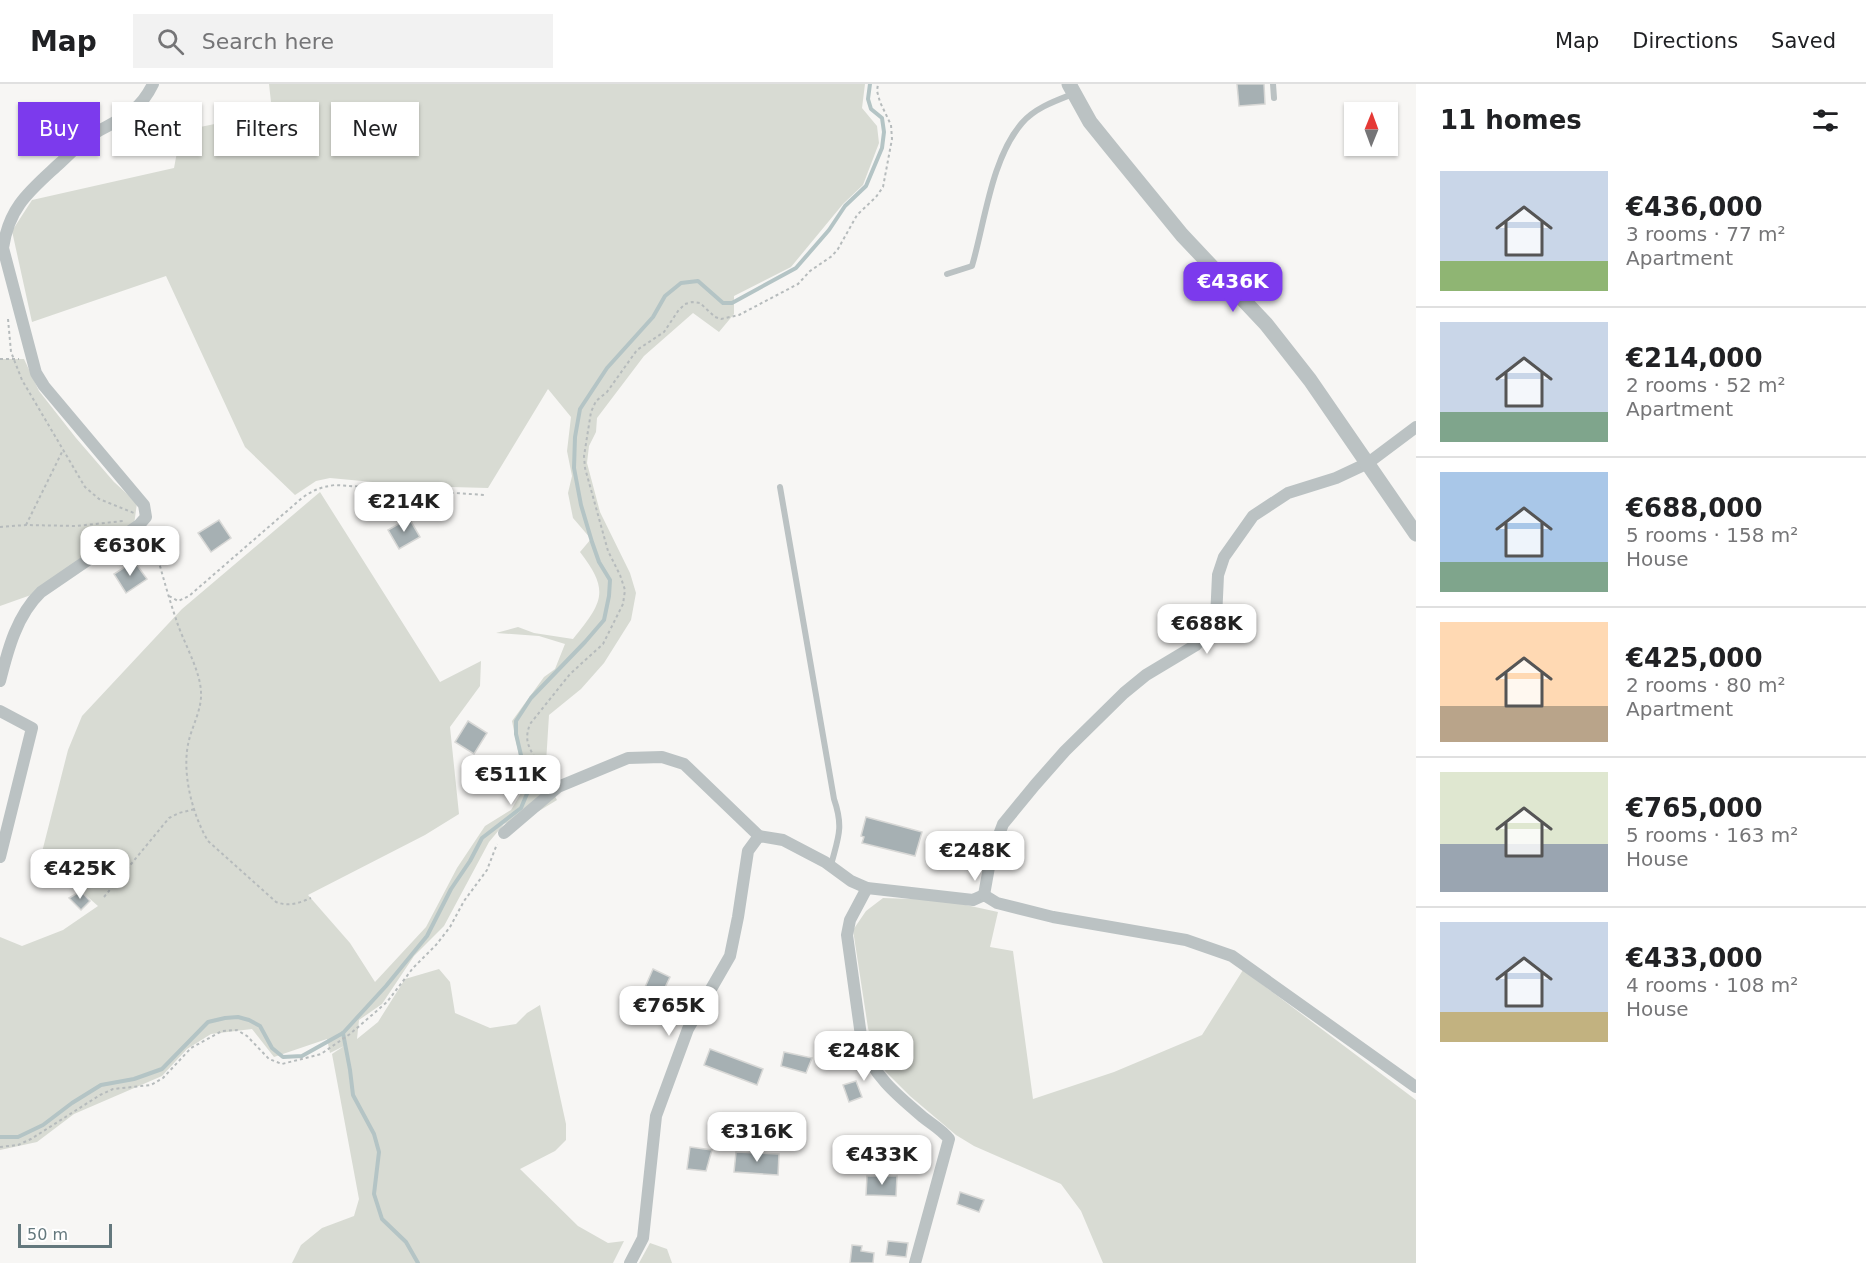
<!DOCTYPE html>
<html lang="en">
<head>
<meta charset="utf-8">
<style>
  body { margin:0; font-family:"DejaVu Sans",sans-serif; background:#f2f2f2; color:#202124; height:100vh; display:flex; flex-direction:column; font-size:22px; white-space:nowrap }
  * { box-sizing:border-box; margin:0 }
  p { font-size:20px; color:#757577 }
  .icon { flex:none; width:33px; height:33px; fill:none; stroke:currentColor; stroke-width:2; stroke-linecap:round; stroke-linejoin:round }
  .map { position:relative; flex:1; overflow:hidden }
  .details { display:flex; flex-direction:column; background:#fff; width:450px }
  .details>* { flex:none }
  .hud { position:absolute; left:18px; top:18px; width:570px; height:54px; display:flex; gap:12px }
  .needle { width:39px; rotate:1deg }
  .tools { position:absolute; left:1344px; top:18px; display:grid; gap:12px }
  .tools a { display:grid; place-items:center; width:54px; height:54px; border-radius:0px; background:#fff; box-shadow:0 2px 4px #0004; font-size:30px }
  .scale { position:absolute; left:18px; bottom:15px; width:94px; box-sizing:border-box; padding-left:6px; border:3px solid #64787d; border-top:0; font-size:16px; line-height:21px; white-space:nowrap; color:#64787d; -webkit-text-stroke:4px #fff; paint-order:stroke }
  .price { position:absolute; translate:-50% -51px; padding:0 14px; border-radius:12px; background:#fff; color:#222; font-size:20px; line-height:39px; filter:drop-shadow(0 2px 3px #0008) }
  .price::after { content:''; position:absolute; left:50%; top:36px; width:18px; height:14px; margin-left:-9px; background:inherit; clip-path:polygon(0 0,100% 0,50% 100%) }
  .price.active { background:#7c3aed; color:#fff }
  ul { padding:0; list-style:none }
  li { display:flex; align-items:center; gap:18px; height:150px; padding:0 24px }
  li+li { border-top:2px solid #e0e0e0 }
  li span { display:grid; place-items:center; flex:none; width:168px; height:120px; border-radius:0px; color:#555 }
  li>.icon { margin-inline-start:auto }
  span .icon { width:72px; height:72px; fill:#fffc; stroke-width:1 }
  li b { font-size:26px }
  h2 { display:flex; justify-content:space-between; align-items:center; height:72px; padding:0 24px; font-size:26px }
  .chip { padding:0 21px; border-radius:0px; background:#fff; box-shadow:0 2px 4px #0004; font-size:21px; line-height:54px }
  .chip.active { background:#7c3aed; color:#fff }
  header { display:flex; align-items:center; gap:36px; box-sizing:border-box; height:84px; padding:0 30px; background:#fff; border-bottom:2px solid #e0e0e0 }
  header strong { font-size:28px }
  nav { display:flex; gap:33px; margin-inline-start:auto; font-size:21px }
  .search { width:420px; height:54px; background:#f2f2f2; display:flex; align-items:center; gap:15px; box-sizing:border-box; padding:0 21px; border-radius:0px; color:#757577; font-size:22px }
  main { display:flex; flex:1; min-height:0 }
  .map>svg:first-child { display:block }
  .green { fill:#d8dbd3 }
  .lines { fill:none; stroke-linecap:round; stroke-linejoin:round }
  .stream { stroke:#b4c4c5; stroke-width:4 }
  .building { fill:#a6b0b3; stroke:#d8d8d6; stroke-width:1.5 }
  .path { stroke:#b6bbbc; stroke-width:2; stroke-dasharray:3 3; stroke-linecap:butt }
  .service { stroke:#bbc2c3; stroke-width:6 }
  .minor { stroke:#bbc2c3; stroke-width:12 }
  .tertiary { stroke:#bbc2c3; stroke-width:15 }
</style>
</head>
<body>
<header>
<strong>Map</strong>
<div class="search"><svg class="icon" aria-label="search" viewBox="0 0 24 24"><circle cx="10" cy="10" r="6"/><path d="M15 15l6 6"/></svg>Search here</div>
<nav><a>Map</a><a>Directions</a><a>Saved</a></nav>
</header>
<main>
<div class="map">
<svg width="1416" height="1179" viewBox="0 0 1416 1179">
  <rect width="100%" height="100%" fill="#f7f6f4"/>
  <g class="green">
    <path d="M269,0h596l-3,24 15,18 2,17 -16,42 -20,19 -52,63 -57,29v18l-15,18 -26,-19 -49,43 -47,62 -1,14 -7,14 -2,17 13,49 30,61 6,20 -5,27 -27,43 -23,26 -32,26 -4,64 12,21 -18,11 -35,13 -15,18 -45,84 -30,30 -32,48 -23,16 -2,19 21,-17 27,-43 34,-10 11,13 5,31 35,15 26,-4 11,-11 13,-8 26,119v16l-11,11 -35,18 58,57 30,17 16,-2 -11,22h-321l9,-18 21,-17 32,-12 5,-17 -27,-145 12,-8 -14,7 -3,-14 -53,18 -22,-28 -41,5 -24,15 -25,27 -88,38 -37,28 -37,8v-213l22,9 41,-16 35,-24 -57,-50 27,-106 14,-34 100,-107 138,-117 120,190 41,-21 -1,25 -30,41 9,87 -34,21 -117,60 42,48 25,39 51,-55 31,-59 28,-42 26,-16 13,-22 -3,-22 -9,-45 32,-44 11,-8 10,-25 -26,-8 -43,-3 22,-6 16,6 39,6c30,-37 37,-48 7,-87l11,-13 -18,-21 -5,-25 4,-17 -5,-25 4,-34 -23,-28 -60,99 -73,-2 -85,-8 -14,3 -21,14 -50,-48 -79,-171 -134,46 -20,-91 20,-31 142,-32 7,-37 48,-10 13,15 31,-16z"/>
    <path d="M0,275h24l15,32 37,47 38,44 23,21 -3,22 -103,70 -31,11z"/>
    <path d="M883,814l60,2 55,12 -8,35 23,4 20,148 81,-27 88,-37 41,-65 173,130v163h-313l-22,-52 -20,-27 -87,-38 -18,-11 -46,-39 -25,-25 -10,-16 -7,-27 -15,-98 13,-19z"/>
    <path d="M650,1159l17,6 5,14h-33z"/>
  </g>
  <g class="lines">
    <g class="stream">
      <path d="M343,949l7,37 3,25 21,39 5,18 -5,42 8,25 24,23 12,21"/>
      <path d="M0,1053h18l25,-12 29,-22 29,-18 33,-6 28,-10 46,-47 17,-4 13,-1 11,3 11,6 12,22 11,9 19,-1 41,-23 43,-47 41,-50 24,-47 19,-28 12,-23 39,-30 8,-19 -13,-55v-13l15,-23 54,-56 19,-22 5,-24 1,-16 -11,-18 -7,-20 -11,-37 -7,-37 1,-31 5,-28 27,-41 46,-51 12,-21 16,-13 17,-2 25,22h9l64,-35 33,-38 16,-24 21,-20 16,-38 2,-16 -2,-14 -11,-9 -3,-10 2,-15"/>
    </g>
  </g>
  <g class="building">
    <path d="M1237,0h27l1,20 -26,2z"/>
    <path d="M409,434l11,19 -21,12 -11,-19z"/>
    <path d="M219,436l12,18 -20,14 -13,-19z"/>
    <path d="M134,477l13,18 -21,14 -12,-19z"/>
    <path d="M468,637l19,12 -13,21 -19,-12z"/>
    <path d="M866,733l56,15 -7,24 -53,-13 2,-6 -3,-1z"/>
    <path d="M81,807l9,10 -9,9 -12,-12z"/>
    <path d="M653,885l17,8 -11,23 -16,-8z"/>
    <path d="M710,965l53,20 -6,16 -53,-20z"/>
    <path d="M784,968l28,6 -6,15 -25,-7z"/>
    <path d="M856,997l6,16 -13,5 -6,-17z"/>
    <path d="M690,1063l22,3 -6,21 -19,-2z"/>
    <path d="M736,1068l43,2 -1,21 -44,-3z"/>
    <path d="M867,1092h30l-1,20 -30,-1z"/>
    <path d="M960,1108l24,8 -5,12 -22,-8z"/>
    <path d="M888,1157l20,2 -2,14 -20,-2z"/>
    <path d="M852,1161l10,1 -1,5 13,2 -1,10h-23z"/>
  </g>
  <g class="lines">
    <g class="path">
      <path d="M8,235l3,33 11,28 63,107 14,12 35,14"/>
      <path d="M0,275h19"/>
      <path d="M26,441l36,-73"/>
      <path d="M0,443l26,-2 50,1 47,-5"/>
      <path d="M150,447c9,30 16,59 26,88 7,23 24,50 25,73 1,17 -8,32 -12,48 -8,31 3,74 19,101l68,61c13,5 23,1 35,-4"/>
      <path d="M169,512l9,5 11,-5 113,-98c11,-8 19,-11 33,-13l150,10"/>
      <path d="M539,703c1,-7 1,-14 -1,-20 -5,-18 -16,-22 -8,-43l40,-50 33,-30 20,-40 2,-14 -5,-15 -12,-24 -23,-83 -1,-12 7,-44 5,-11 11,-9 30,-42 27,-18 14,-21 7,-7 7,-2 8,1 15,14 6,2 18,-4 59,-31 12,-13 22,-15 6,-7 19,-34 19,-18 7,-10 9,-48 -1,-14 -11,-23 -3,-11 1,-7"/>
      <path d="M104,813l65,-79 10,-5 16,-4"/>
      <path d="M0,1063l18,-2 13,-6 69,-44 13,-6 38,-4 12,-7 28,-30 31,-17 15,-1 10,6 22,23 13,5 39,-10 29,-20 37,-32 26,-34 23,-23 14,-18 14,-26 23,-31 10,-26"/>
    </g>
    <g class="service">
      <path d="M1273,0l1,14"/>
      <path d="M947,190l25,-8c13,-44 19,-107 50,-143 13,-15 33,-22 51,-29"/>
      <path d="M780,403l54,312c10,29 4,39 -3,66"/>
    </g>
    <g class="minor">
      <path d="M0,597c8,-32 17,-66 41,-89l98,-67 7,-8 -2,-12 -100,-119 -8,-13 -33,-125c6,-42 28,-58 57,-85 11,-10 22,-22 35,-30 26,-15 44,-20 58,-49"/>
      <path d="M0,627l32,17 -32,129"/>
      <path d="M504,749l54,-46 70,-29 34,-1 22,7 75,72 24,4 42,22 26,19 16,7 106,12 11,-5 13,8 56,14 133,23 46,16 184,131"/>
      <path d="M867,804l-17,32 -3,15 15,108c11,33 36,53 62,75 9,7 18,12 25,21l-34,124"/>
      <path d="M984,811l7,-39 12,-32 32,-39 30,-34 59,-58 22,-18 50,-30 14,-16 6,-10 2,-44 6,-18 29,-41 35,-23 48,-15 32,-15 48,-36"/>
      <path d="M630,1179l13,-25 13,-122 32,-87 42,-73 8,-39 10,-66 11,-15"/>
    </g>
    <path class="tertiary" d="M1069,0l21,38 21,26 71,87 84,89 44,56 106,154"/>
  </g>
</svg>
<div class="tools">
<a><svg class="needle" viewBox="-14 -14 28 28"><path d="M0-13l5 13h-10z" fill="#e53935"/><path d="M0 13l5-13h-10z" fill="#757577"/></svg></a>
</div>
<div class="scale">50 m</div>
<b class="price active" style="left:1233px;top:229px">€436K</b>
<b class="price" style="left:404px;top:449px">€214K</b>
<b class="price" style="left:130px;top:493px">€630K</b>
<b class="price" style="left:1207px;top:571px">€688K</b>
<b class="price" style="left:511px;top:722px">€511K</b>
<b class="price" style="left:975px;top:798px">€248K</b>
<b class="price" style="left:80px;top:816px">€425K</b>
<b class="price" style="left:669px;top:953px">€765K</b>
<b class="price" style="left:864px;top:998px">€248K</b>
<b class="price" style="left:757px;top:1079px">€316K</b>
<b class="price" style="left:882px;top:1102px">€433K</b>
<div class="hud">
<a class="chip active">Buy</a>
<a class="chip">Rent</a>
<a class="chip">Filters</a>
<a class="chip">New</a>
</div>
</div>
<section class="details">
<h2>11 homes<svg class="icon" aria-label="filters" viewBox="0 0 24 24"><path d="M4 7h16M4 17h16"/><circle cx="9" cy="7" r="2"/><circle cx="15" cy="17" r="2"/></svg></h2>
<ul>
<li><span style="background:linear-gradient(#c9d6e8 75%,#8fb573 0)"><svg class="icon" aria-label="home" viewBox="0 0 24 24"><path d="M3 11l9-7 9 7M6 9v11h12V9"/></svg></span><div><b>€436,000</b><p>3 rooms · 77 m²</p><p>Apartment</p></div></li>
<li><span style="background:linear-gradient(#c9d6e8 75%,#7fa58c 0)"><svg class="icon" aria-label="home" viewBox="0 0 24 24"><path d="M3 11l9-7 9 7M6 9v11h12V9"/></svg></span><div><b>€214,000</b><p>2 rooms · 52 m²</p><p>Apartment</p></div></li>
<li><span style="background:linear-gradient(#a9c7e8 75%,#7fa58c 0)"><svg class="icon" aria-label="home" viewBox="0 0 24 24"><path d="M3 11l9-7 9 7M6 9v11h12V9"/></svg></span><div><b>€688,000</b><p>5 rooms · 158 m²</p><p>House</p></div></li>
<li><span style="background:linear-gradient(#ffd9b3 70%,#b9a48a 0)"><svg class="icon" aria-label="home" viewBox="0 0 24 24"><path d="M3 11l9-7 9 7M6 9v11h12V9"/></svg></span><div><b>€425,000</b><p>2 rooms · 80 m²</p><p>Apartment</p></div></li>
<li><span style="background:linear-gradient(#dfe7d0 60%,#9aa5b1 0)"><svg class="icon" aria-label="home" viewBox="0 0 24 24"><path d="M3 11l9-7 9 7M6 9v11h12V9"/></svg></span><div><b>€765,000</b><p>5 rooms · 163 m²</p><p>House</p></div></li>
<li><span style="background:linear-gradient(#c9d6e8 75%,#c2b280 0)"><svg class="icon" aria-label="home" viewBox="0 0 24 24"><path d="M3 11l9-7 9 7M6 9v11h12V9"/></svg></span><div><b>€433,000</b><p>4 rooms · 108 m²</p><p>House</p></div></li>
</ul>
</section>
</main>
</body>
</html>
